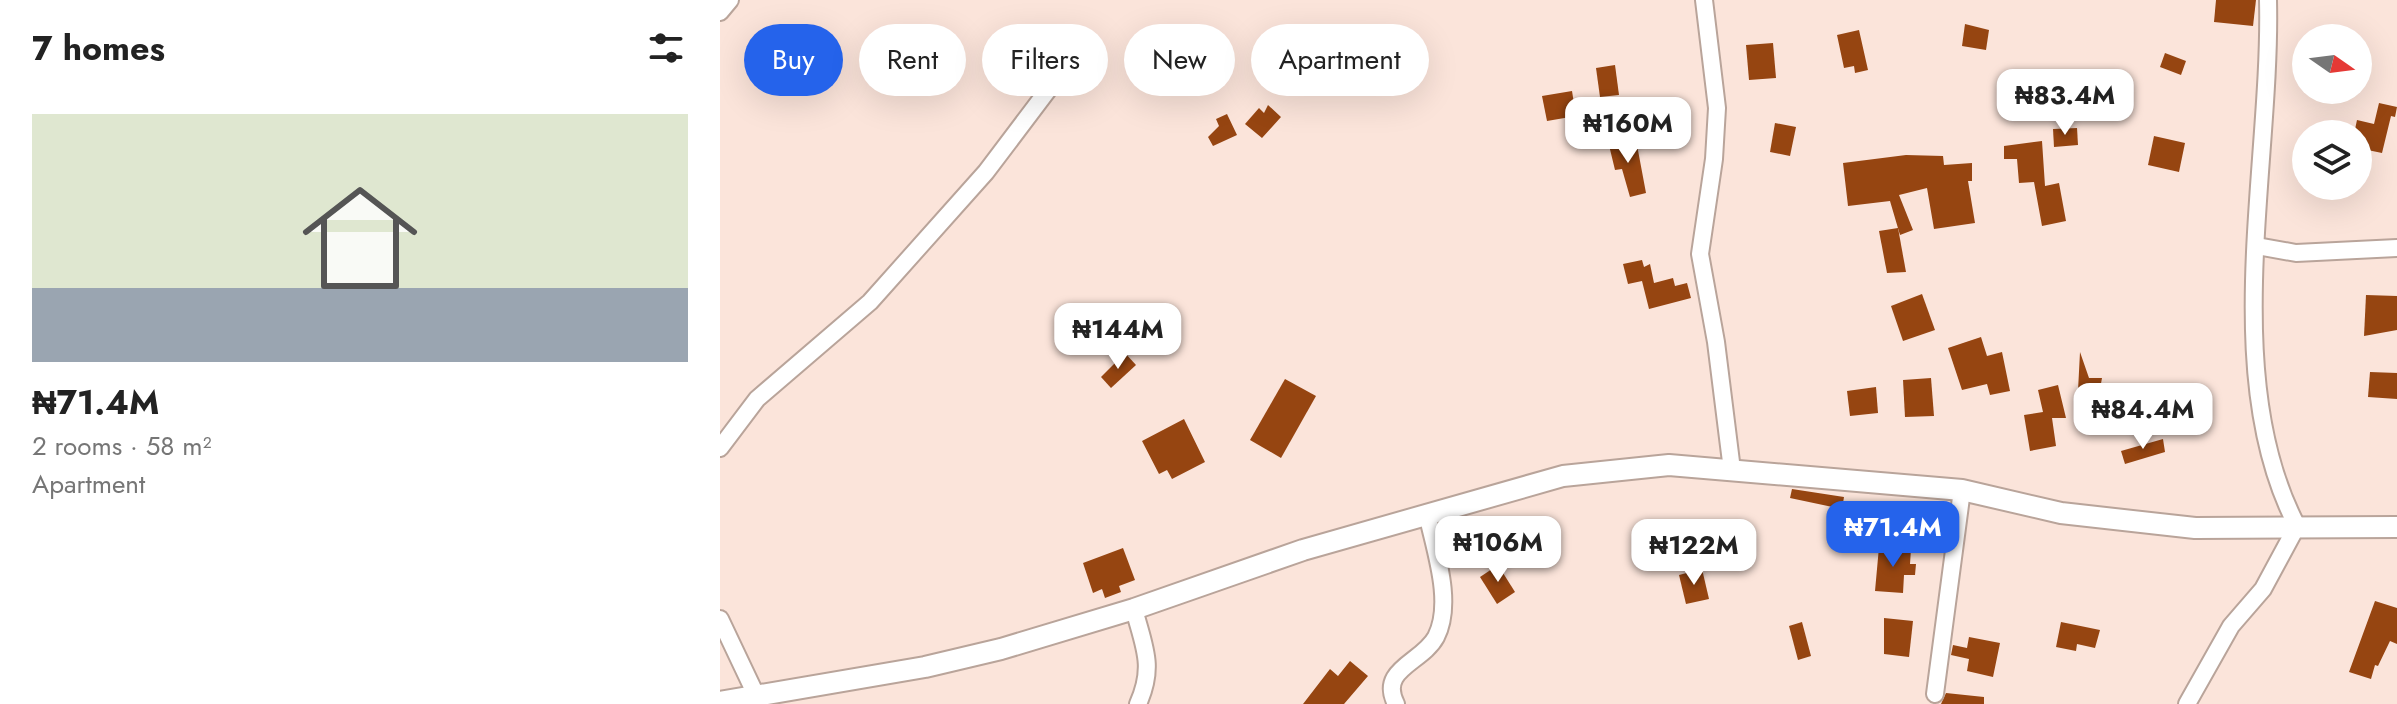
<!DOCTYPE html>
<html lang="en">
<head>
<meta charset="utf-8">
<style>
  body { margin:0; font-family:Jost,sans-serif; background:#f2f2f2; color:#222; height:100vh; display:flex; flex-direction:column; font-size:30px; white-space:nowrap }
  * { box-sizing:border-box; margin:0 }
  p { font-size:26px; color:#767676 }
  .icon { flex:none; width:44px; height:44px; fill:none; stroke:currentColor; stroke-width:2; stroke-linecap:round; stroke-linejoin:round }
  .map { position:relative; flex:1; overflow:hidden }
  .sheet { display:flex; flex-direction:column; background:#fff; width:720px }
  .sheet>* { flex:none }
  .guide { position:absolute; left:24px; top:24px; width:760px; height:72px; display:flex; gap:16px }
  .needle { width:52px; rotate:104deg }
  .buttons { position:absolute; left:1572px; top:24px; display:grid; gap:16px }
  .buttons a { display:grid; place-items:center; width:80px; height:80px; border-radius:50%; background:#fff; box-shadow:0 8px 32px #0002; font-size:40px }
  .price { position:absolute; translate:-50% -68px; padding:0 18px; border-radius:16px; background:#fff; color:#222; font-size:26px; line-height:52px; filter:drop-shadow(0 2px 4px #0008) }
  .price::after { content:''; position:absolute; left:50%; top:48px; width:24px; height:18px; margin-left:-12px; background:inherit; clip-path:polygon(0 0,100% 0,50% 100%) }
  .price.active { background:#2563eb; color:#fff }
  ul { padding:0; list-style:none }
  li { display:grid; align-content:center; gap:16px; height:424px; padding:0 32px }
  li+li { border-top:2px solid #e0e0e0 }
  li span { display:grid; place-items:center; height:248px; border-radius:0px; color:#555 }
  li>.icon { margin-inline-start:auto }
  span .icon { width:144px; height:144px; fill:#fffc; stroke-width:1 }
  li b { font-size:34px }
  h2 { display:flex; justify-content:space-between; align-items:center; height:96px; padding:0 32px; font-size:34px }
  .chip { padding:0 28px; border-radius:36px; background:#fff; box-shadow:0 8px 32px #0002; font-size:28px; line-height:72px }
  .chip.active { background:#2563eb; color:#fff }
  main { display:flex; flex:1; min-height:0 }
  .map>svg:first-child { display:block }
  .building { fill:#964511 }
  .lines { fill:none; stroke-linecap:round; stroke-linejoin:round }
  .minor-casing { stroke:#b9a49a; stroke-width:20 }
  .tertiary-casing { stroke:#b9a49a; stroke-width:24 }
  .minor { stroke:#fff; stroke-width:16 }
  .tertiary { stroke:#fff; stroke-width:20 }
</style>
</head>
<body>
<main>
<section class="sheet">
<h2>7 homes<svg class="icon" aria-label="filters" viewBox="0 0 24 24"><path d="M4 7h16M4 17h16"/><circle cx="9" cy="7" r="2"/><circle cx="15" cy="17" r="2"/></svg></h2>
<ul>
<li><span style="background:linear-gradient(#dfe7d0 70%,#9aa5b1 0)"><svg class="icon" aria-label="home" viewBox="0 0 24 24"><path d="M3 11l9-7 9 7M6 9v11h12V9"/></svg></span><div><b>₦71.4M</b><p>2 rooms · 58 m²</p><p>Apartment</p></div></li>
</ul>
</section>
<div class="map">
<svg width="1677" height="704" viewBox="0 0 1677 704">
  <rect width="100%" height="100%" fill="#fbe4da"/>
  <g class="building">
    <path d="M1496,0h40l-3,26 -39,-4z"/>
    <path d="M1245,24l24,6 -3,20 -24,-4z"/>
    <path d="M1139,30l9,40 -13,3 -1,-7 -10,2 -7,-33z"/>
    <path d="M1053,43l3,35 -27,2 -3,-35z"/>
    <path d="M1445,53l21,8 -5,14 -21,-8z"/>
    <path d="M895,65l4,30 -19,2 -4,-29z"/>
    <path d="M852,91l4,25 -29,5 -5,-25z"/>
    <path d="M1659,103l18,4 -2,10 -4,-1 -9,37 -24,-5v-14h-4l3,-14 17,4z"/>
    <path d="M548,105l13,12 -19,21 -17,-14 14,-16 5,5z"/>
    <path d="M507,114l10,21 -24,11 -5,-9 11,-11 -3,-7z"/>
    <path d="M1055,123l21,4 -6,29 -20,-4z"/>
    <path d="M1357,128l1,17 -24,2 -1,-18z"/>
    <path d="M908,136l2,11 7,-2 9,48 -16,4 -8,-28 -7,1 -7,-29z"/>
    <path d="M1434,136l31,7 -6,29 -31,-7z"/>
    <path d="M1322,141l3,45 14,-3 7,38 -24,5 -8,-44 -15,1 -2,-24h-13v-13z"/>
    <path d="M1186,155l37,1 1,9 28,-2v18h-4l7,42 -41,6 -7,-41 -28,7 14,35 -13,5 -10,-34 -42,5 -5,-43z"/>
    <path d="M1178,228l8,44 -19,1 -8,-42z"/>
    <path d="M922,260l2,7 6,-3 4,19 19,-5 2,8 12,-3 4,15 -42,11 -7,-28 -14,3 -5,-20z"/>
    <path d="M1202,294l13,36 -32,11 -12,-35z"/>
    <path d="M1646,295l31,1v34l-33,6z"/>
    <path d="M1261,337l6,19 15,-4 8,39 -20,4 -3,-11 -25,6 -14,-42z"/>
    <path d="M1360,352l9,26h13l-6,33 -19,-1z"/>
    <path d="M405,353l11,12 -25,23 -10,-11z"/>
    <path d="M1650,372l27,1v26l-29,-2z"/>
    <path d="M1211,378l3,38 -29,1 -2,-37z"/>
    <path d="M565,379l31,17 -35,62 -31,-18z"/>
    <path d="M1338,385l8,33h-14l4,28 -26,5 -6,-36 19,-3 -5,-22z"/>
    <path d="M1156,387l2,26 -28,3 -3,-25z"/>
    <path d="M464,419l21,43 -33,17 -5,-9 -8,4 -17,-33z"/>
    <path d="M1443,439l2,13 -40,12 -4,-13z"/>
    <path d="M1072,489l52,8 -2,12 -52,-11z"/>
    <path d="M1159,547l32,2 -1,15h6l-1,11h-11l-1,18 -28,-2z"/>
    <path d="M403,548l12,32 -16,6 2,6 -16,6 -3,-9 -9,4 -10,-30z"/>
    <path d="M778,565l17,27 -18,12 -17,-27z"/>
    <path d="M982,569l7,30 -23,5 -7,-29z"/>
    <path d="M1655,601l22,7v36l-7,-3 -12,25 -3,-1 -4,14 -22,-7z"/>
    <path d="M1164,618l29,3 -4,36 -25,-3z"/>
    <path d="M1082,622l9,34 -13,4 -9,-34z"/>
    <path d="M1341,622l39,8 -5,18 -18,-4 -1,7 -20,-4z"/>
    <path d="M1249,637l31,6 -7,34 -26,-6 2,-12 -18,-4 2,-10 14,3z"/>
    <path d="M630,661l18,15 -24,28h-41l27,-35 8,7z"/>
    <path d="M1226,693l38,4v7h-43z"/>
  </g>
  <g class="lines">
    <g class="minor-casing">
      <g id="minor">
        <path d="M984,0l13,108 -3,51 -14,95 16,88 16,128"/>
        <path d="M0,12l10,-12"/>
        <path d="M1537,246l39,7 101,-5"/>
        <path d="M0,448l37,-49 113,-97 116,-130 68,-90"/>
        <path d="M414,609c10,38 21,57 4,95"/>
        <path d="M0,619l36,76"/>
        <path d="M1215,694l27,-204"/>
        <path d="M676,704c-18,-35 26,-41 40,-67 18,-35 -2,-89 -9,-124"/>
        <path d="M1467,704l44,-78 32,-37 34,-63c-79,-150 -25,-363 -29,-526"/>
      </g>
    </g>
    <g class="tertiary-casing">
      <path id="tertiary" d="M0,702l205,-35 76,-18 133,-40 169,-59 260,-74 106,-11 293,25 99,23 134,15 202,-1"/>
    </g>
    <use href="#minor" class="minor"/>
    <use href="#tertiary" class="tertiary"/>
  </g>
</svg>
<div class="buttons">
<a><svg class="needle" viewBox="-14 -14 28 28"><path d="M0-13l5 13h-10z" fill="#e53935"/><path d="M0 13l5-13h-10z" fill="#767676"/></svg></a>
<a><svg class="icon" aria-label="layers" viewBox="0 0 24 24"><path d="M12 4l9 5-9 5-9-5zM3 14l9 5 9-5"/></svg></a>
</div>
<b class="price" style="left:1345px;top:137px">₦83.4M</b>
<b class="price" style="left:908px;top:165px">₦160M</b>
<b class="price" style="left:398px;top:371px">₦144M</b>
<b class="price" style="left:1423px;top:451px">₦84.4M</b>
<b class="price active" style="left:1173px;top:569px">₦71.4M</b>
<b class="price" style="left:778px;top:584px">₦106M</b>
<b class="price" style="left:974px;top:587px">₦122M</b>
<div class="guide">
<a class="chip active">Buy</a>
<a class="chip">Rent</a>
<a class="chip">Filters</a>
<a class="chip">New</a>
<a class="chip">Apartment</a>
</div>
</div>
</main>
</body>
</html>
